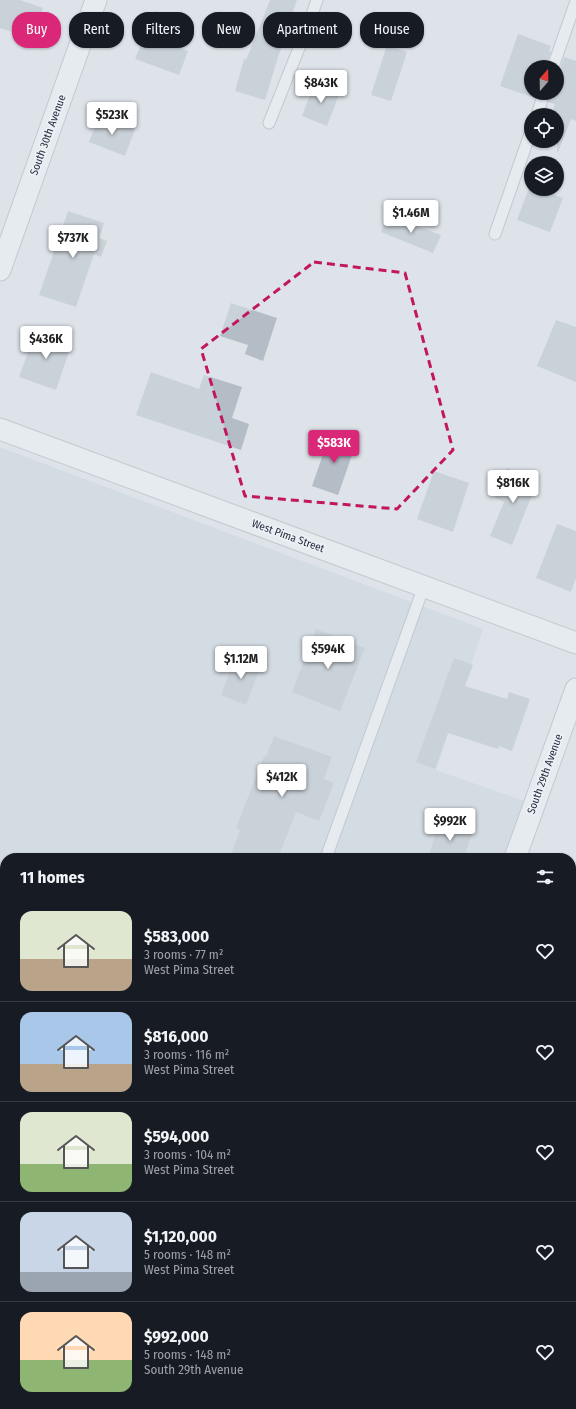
<!DOCTYPE html>
<html lang="en">
<head>
<meta charset="utf-8">
<style>
  body { margin:0; font-family:"Fira Sans Condensed",sans-serif; background:#242831; color:#f1f3f6; height:100vh; display:flex; flex-direction:column; font-size:15px; white-space:nowrap }
  * { box-sizing:border-box; margin:0 }
  p { font-size:13px; color:#9ea1a6 }
  .icon { flex:none; width:22px; height:22px; fill:none; stroke:currentColor; stroke-width:2; stroke-linecap:round; stroke-linejoin:round }
  .map { position:relative; flex:1; overflow:hidden }
  .panel { position:absolute; left:0px; top:853px; width:576px; height:556px; display:flex; flex-direction:column; background:#171b24; border-radius:16px 16px 0 0; box-shadow:0 1px 3px #0004 }
  .panel>* { flex:none }
  .banner { position:absolute; left:12px; top:12px; width:552px; height:36px; display:flex; gap:8px }
  .needle { width:26px; rotate:20deg }
  .buttons { position:absolute; left:524px; top:60px; display:grid; gap:8px }
  .buttons a { display:grid; place-items:center; width:40px; height:40px; border-radius:50%; background:#171b24; box-shadow:0 1px 3px #0004; font-size:20px }
  .price { position:absolute; translate:-50% -34px; padding:0 9px; border-radius:4px; background:#fff; color:#222; font-size:13px; line-height:26px; filter:drop-shadow(0 1px 2px #0008) }
  .price::after { content:''; position:absolute; left:50%; top:24px; width:12px; height:9px; margin-left:-6px; background:inherit; clip-path:polygon(0 0,100% 0,50% 100%) }
  .price.current { background:#db2777; color:#fff }
  ul { padding:0; list-style:none }
  li { display:flex; align-items:center; gap:12px; height:100px; padding:0 20px }
  li+li { border-top:1px solid #363941 }
  li span { display:grid; place-items:center; flex:none; width:112px; height:80px; border-radius:12px; color:#555 }
  li>.icon { margin-inline-start:auto }
  span .icon { width:48px; height:48px; fill:#fffc; stroke-width:1 }
  li b { font-size:17px }
  h2 { display:flex; justify-content:space-between; align-items:center; height:48px; padding:0 20px; font-size:17px }
  .chip { padding:0 14px; border-radius:16px; background:#171b24; box-shadow:0 1px 3px #0004; font-size:14px; line-height:36px }
  .chip.current { background:#db2777; color:#fff }
  .map>svg:first-child { display:block }
  .built { fill:#cbd2db }
  .building { fill:#b4bcc6 }
  .lines { fill:none; stroke-linecap:round; stroke-linejoin:round }
  .lane-casing { stroke:#a2aab3; stroke-width:13 }
  .street-casing { stroke:#a2aab3; stroke-width:23 }
  .lane { stroke:#f1f3f7; stroke-width:11 }
  .street { stroke:#f1f3f7; stroke-width:21 }
  .marked { fill:none; stroke:#c2185b; stroke-width:3; stroke-dasharray:8 5; stroke-linejoin:round }
  .labels { text-anchor:middle; dominant-baseline:central; stroke-width:3.5; stroke-linejoin:round; paint-order:stroke }
  .street-label { font-size:11px; fill:#253141; stroke:#edf1f6 }
</style>
</head>
<body>
<div class="map">
<svg width="576" height="1409" viewBox="0 0 576 1409">
  <rect width="100%" height="100%" fill="#dde3e9"/>
  <path class="built" d="M0,447l483,182 -47,141 91,32 -20,56h-502v546h304l-2,5h-307z"/>
  <g class="building">
    <path d="M0,0h20l23,8 -10,31 -33,-11z"/>
    <path d="M270,0h27l-9,25 2,1 -12,31 -13,43 -30,-9 9,-32 2,1z"/>
    <path d="M155,11l22,7 -3,10 3,1 -5,16 16,6 -9,24 -44,-16 10,-25 2,1z"/>
    <path d="M518,34l33,12 -2,5 2,1 -5,15h-15v26h6l-2,5 -35,-12z"/>
    <path d="M387,45l20,7 -16,49 -20,-6z"/>
    <path d="M564,57l12,4v60l-5,-2 -13,33h-1v-37h-6l4,-11 -7,-2 3,-9h6v-20l3,-4z"/>
    <path d="M315,82l25,10 -13,34 -25,-10z"/>
    <path d="M99,116l36,13 -10,27 -36,-14z"/>
    <path d="M530,185l1,4h10l22,9 -13,34 -33,-12z"/>
    <path d="M68,211l36,12 -5,15 8,3 -6,16 -7,-3 -18,53 -37,-12z"/>
    <path d="M388,215l53,20 -8,18 -52,-21z"/>
    <path d="M231,303l46,15 -14,43 -18,-7 3,-9 -28,-9z"/>
    <path d="M556,320l20,7v55l-39,-16z"/>
    <path d="M36,330l36,13 -16,47 -37,-13z"/>
    <path d="M151,372l48,17 5,-14 38,12 -10,31 17,6 -8,26 -105,-35z"/>
    <path d="M331,432l26,9 -19,54 -26,-9z"/>
    <path d="M507,468l31,12 -26,65 -22,-9 14,-34 -9,-4z"/>
    <path d="M434,471l35,12 -16,49 -36,-13z"/>
    <path d="M557,524l19,7v47l-5,14 -35,-14z"/>
    <path d="M316,629l49,19 -25,63 -48,-19z"/>
    <path d="M236,655l25,10 -15,40 -25,-10z"/>
    <path d="M454,658l19,7 -8,21 42,13 2,-7 21,7 -18,52 -13,-5 -1,3 -50,-16 -13,36 -19,-7z"/>
    <path d="M274,736l58,21 -8,22 10,4 -15,38 -23,-9 -18,46h-48l10,-28 -4,-2 28,-72 2,1z"/>
    <path d="M440,820l33,11 -9,27h-36z"/>
  </g>
  <g class="lines">
    <g class="lane-casing">
      <g id="lane">
        <path d="M553,67l23,-66"/>
        <path d="M537,115l7,-22"/>
        <path d="M269,123l40,-100 8,-23"/>
        <path d="M495,234l36,-103"/>
        <path d="M326,858l98,-272"/>
        <path d="M571,1158l5,-14"/>
        <path d="M482,1409l1,-5"/>
      </g>
    </g>
    <g class="street-casing">
      <g id="street">
        <path d="M0,270l96,-270"/>
        <path d="M0,429l576,214"/>
        <path d="M515,858l61,-169"/>
        <path d="M571,1374l5,2"/>
        <path d="M316,1409l1,-5"/>
      </g>
    </g>
    <use href="#lane" class="lane"/>
    <use href="#street" class="street"/>
  </g>
  <path d="M0 0H576V1409H0ZM314,262l91,11 48,177 -56,59 -152,-13 -44,-147z" fill="#dde3e9" fill-opacity=".55" fill-rule="evenodd"/>
  <path class="marked" d="M314,262l91,11 48,177 -56,59 -152,-13 -44,-147z"/>
  <g class="labels">
    <g class="street-label">
      <text transform="translate(48 135) rotate(-70)">South 30th Avenue</text>
      <text transform="translate(288 536) rotate(20)">West Pima Street</text>
      <text transform="translate(545 774) rotate(-70)">South 29th Avenue</text>
    </g>
  </g>
</svg>
<div class="buttons">
<a><svg class="needle" viewBox="-14 -14 28 28"><path d="M0-13l5 13h-10z" fill="#e53935"/><path d="M0 13l5-13h-10z" fill="#9ea1a6"/></svg></a>
<a><svg class="icon" aria-label="locate" viewBox="0 0 24 24"><circle cx="12" cy="12" r="6"/><path d="M12 2v4M12 18v4M2 12h4M18 12h4"/></svg></a>
<a><svg class="icon" aria-label="layers" viewBox="0 0 24 24"><path d="M12 4l9 5-9 5-9-5zM3 14l9 5 9-5"/></svg></a>
</div>
<b class="price" style="left:321px;top:104px">$843K</b>
<b class="price" style="left:112px;top:136px">$523K</b>
<b class="price" style="left:411px;top:234px">$1.46M</b>
<b class="price" style="left:73px;top:259px">$737K</b>
<b class="price" style="left:46px;top:360px">$436K</b>
<b class="price current" style="left:334px;top:464px">$583K</b>
<b class="price" style="left:513px;top:504px">$816K</b>
<b class="price" style="left:328px;top:670px">$594K</b>
<b class="price" style="left:241px;top:680px">$1.12M</b>
<b class="price" style="left:282px;top:798px">$412K</b>
<b class="price" style="left:450px;top:842px">$992K</b>
<div class="banner">
<a class="chip current">Buy</a>
<a class="chip">Rent</a>
<a class="chip">Filters</a>
<a class="chip">New</a>
<a class="chip">Apartment</a>
<a class="chip">House</a>
</div>
<section class="panel">
<h2>11 homes<svg class="icon" aria-label="filters" viewBox="0 0 24 24"><path d="M4 7h16M4 17h16"/><circle cx="9" cy="7" r="2"/><circle cx="15" cy="17" r="2"/></svg></h2>
<ul>
<li><span style="background:linear-gradient(#dfe7d0 60%,#b9a48a 0)"><svg class="icon" aria-label="home" viewBox="0 0 24 24"><path d="M3 11l9-7 9 7M6 9v11h12V9"/></svg></span><div><b>$583,000</b><p>3 rooms · 77 m²</p><p>West Pima Street</p></div><svg class="icon" aria-label="heart" viewBox="0 0 24 24"><path d="M12 20l-8-8c-3-5 5-10 8-4 3-6 11-1 8 4z"/></svg></li>
<li><span style="background:linear-gradient(#a9c7e8 65%,#b9a48a 0)"><svg class="icon" aria-label="home" viewBox="0 0 24 24"><path d="M3 11l9-7 9 7M6 9v11h12V9"/></svg></span><div><b>$816,000</b><p>3 rooms · 116 m²</p><p>West Pima Street</p></div><svg class="icon" aria-label="heart" viewBox="0 0 24 24"><path d="M12 20l-8-8c-3-5 5-10 8-4 3-6 11-1 8 4z"/></svg></li>
<li><span style="background:linear-gradient(#dfe7d0 65%,#8fb573 0)"><svg class="icon" aria-label="home" viewBox="0 0 24 24"><path d="M3 11l9-7 9 7M6 9v11h12V9"/></svg></span><div><b>$594,000</b><p>3 rooms · 104 m²</p><p>West Pima Street</p></div><svg class="icon" aria-label="heart" viewBox="0 0 24 24"><path d="M12 20l-8-8c-3-5 5-10 8-4 3-6 11-1 8 4z"/></svg></li>
<li><span style="background:linear-gradient(#c9d6e8 75%,#9aa5b1 0)"><svg class="icon" aria-label="home" viewBox="0 0 24 24"><path d="M3 11l9-7 9 7M6 9v11h12V9"/></svg></span><div><b>$1,120,000</b><p>5 rooms · 148 m²</p><p>West Pima Street</p></div><svg class="icon" aria-label="heart" viewBox="0 0 24 24"><path d="M12 20l-8-8c-3-5 5-10 8-4 3-6 11-1 8 4z"/></svg></li>
<li><span style="background:linear-gradient(#ffd9b3 60%,#8fb573 0)"><svg class="icon" aria-label="home" viewBox="0 0 24 24"><path d="M3 11l9-7 9 7M6 9v11h12V9"/></svg></span><div><b>$992,000</b><p>5 rooms · 148 m²</p><p>South 29th Avenue</p></div><svg class="icon" aria-label="heart" viewBox="0 0 24 24"><path d="M12 20l-8-8c-3-5 5-10 8-4 3-6 11-1 8 4z"/></svg></li>
</ul>
</section>
</div>
</body>
</html>
